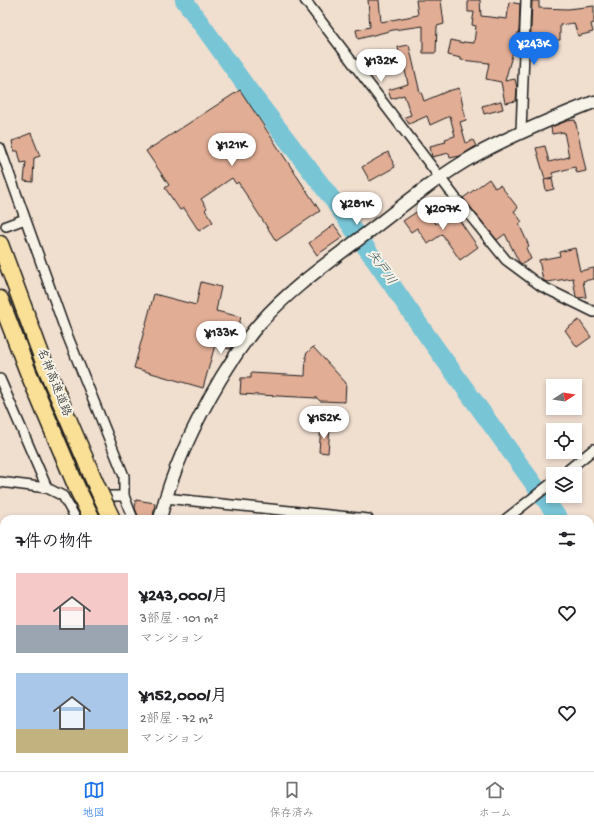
<!DOCTYPE html>
<html lang="ja">
<head>
<meta charset="utf-8">
<style>
  body { margin:0; font-family:"Gochi Hand","Klee One",sans-serif; background:#f6f6f6; color:#202124; height:100vh; display:flex; flex-direction:column; font-size:15px; white-space:nowrap }
  * { box-sizing:border-box; margin:0 }
  p { font-size:13px; color:#757577 }
  .icon { flex:none; width:22px; height:22px; fill:none; stroke:currentColor; stroke-width:2; stroke-linecap:round; stroke-linejoin:round }
  .map { position:relative; flex:1; overflow:hidden }
  .side { position:absolute; left:0px; top:515px; width:594px; height:256px; display:flex; flex-direction:column; background:#fff; border-radius:12px 12px 0 0; box-shadow:0 2px 6px #0003 }
  .side>* { flex:none }
  .needle { width:26px; rotate:78deg }
  .fabs { position:absolute; left:546px; top:379px; display:grid; gap:8px }
  .fabs a { display:grid; place-items:center; width:36px; height:36px; border-radius:0px; background:#fff; box-shadow:0 2px 6px #0003; font-size:20px }
  .price { position:absolute; translate:-50% -34px; padding:0 9px; border-radius:14px; background:#fff; color:#222; font-size:13px; line-height:26px; filter:drop-shadow(0 1px 2px #0008) }
  .price::after { content:''; position:absolute; left:50%; top:24px; width:12px; height:9px; margin-left:-6px; background:inherit; clip-path:polygon(0 0,100% 0,50% 100%) }
  .price.on { background:#1a73e8; color:#fff }
  ul { padding:0; list-style:none }
  li { display:flex; align-items:center; gap:12px; height:100px; padding:0 16px }
  li span { display:grid; place-items:center; flex:none; width:112px; height:80px; border-radius:0px; color:#555 }
  li>.icon { margin-inline-start:auto }
  span .icon { width:48px; height:48px; fill:#fffc; stroke-width:1 }
  li b { font-size:17px }
  h2 { display:flex; justify-content:space-between; align-items:center; height:48px; padding:0 16px; font-size:17px }
  .menu { display:flex; justify-content:space-around; align-items:center; height:56px; border-top:1px solid #e0e0e0; background:#fff; font-size:11px; color:#757577 }
  .menu a { display:grid; justify-items:center; gap:2px }
  .menu .on { color:#1a73e8 }
  .map>svg:first-child { display:block }
  .lines { fill:none; stroke-linecap:round; stroke-linejoin:round }
  .river { stroke:#78c5d6; stroke-width:18 }
  .building { fill:#e1ad95; stroke:#1c1c1c }
  .street-casing { stroke:#1c1c1c; stroke-width:12 }
  .secondary-casing { stroke:#1c1c1c; stroke-width:15 }
  .highway-casing { stroke:#1c1c1c; stroke-width:19 }
  .street { stroke:#f7f3e8; stroke-width:9 }
  .secondary { stroke:#f7f3e8; stroke-width:12 }
  .highway { stroke:#fadf96; stroke-width:16 }
  .highway-bridge-casing { stroke:#1c1c1c; stroke-width:19; stroke-linecap:butt }
  .highway-bridge { stroke:#fadf96; stroke-width:16 }
  .labels { text-anchor:middle; dominant-baseline:central; stroke-width:4; stroke-linejoin:round; paint-order:stroke }
  .street-label { font-size:12px; fill:#1c1c1c; stroke:#f7f3e8 }
  .water-label { font-size:13px; font-style:italic; fill:#3c575d; stroke:#f7f3e8 }
</style>
</head>
<body>
<div class="map">
<svg width="594" height="771" viewBox="0 0 594 771">
  <rect width="100%" height="100%" fill="#f0decf"/>
  <filter id="ink" filterUnits="userSpaceOnUse"><feTurbulence type="fractalNoise" baseFrequency=".025" numOctaves="2"/><feDisplacementMap in="SourceGraphic" scale="8" xChannelSelector="R" yChannelSelector="G"/><feConvolveMatrix kernelMatrix="1 2 1 2 8 2 1 2 1" color-interpolation-filters="sRGB"/></filter>
  <g filter="url(#ink)">
    <g class="lines">
      <g class="river">
        <path d="M184,0l64,89 85,111 95,137 131,182"/>
        <path d="M590,561l4,6"/>
      </g>
    </g>
    <g class="building">
      <path d="M368,0h11l2,22 37,-7 -2,-15h25l3,24 -7,2 -1,27h-13v-27l-30,4 -35,9 -2,-9 14,-3z"/>
      <path d="M468,0h12l1,16 26,3 2,-17 11,2 -1,26 -14,51 10,-2 2,9 -1,13 -11,2 -4,-21 -15,-3 3,-16 -28,-3v-2l-13,-3 3,-15 12,3v-1l11,1 2,-17 -4,-1 2,-13h-6z"/>
      <path d="M532,1h7v7l29,1 26,-3v17l-3,1 2,8 -15,4 -4,-13 -14,2v15l-14,1v13h-16z"/>
      <path d="M409,45l11,48 1,-1 3,9 24,-10 11,-3 7,32 -6,2 6,21 7,-3 3,6 -16,10 -10,2 -1,-5 -17,4 -2,-11 16,-4 -1,-3 10,-3 -5,-20 -20,9 -3,-9 -18,8 -4,-7 6,-2 -7,-20 -13,4 -3,-9 20,-6 -5,-23 -2,1 -3,-15z"/>
      <path d="M240,90l80,121 -44,30 -38,-59 -2,2 -4,-6 -31,21 6,9 -2,2 8,12 -14,9 -15,-23 -4,2 -15,-22 4,-3 -23,-34z"/>
      <path d="M501,101l2,8 -19,5 -2,-8z"/>
      <path d="M575,120l11,51 -9,2 -2,-6 -23,6 1,4 -8,2 -9,-31 9,-2 4,16 20,-5 -5,-25 -12,2 -1,-7 16,-6z"/>
      <path d="M31,133l9,23 -6,2 -1,24 -9,-1 2,-19 -5,1 -3,-12h-4l-2,-10 10,-3 -1,-1z"/>
      <path d="M388,152l7,15 -25,14 -8,-14z"/>
      <path d="M552,178l2,11 -8,2 -2,-11z"/>
      <path d="M489,179l6,9 5,-3 18,23 -4,3 8,11 -3,2 10,22 -3,2 5,11 -9,5 -3,-2 -14,-28 -8,6 -34,-42z"/>
      <path d="M424,207l12,17 17,-13 25,36 -18,13 -18,-26 -14,10 -11,-16 -6,4 -8,-11z"/>
      <path d="M334,225l9,12 -26,18 -8,-12z"/>
      <path d="M575,248l5,23 14,-3v11l-11,2 3,16 -7,1 -3,-1 -3,-19 -26,4 -4,-2 -4,-20 21,-4 -1,-4z"/>
      <path d="M201,282l20,5 -5,24 25,6 -8,28 -3,4 -15,-4 -12,43 -69,-20 20,-74 42,11z"/>
      <path d="M579,320l12,17 -14,10 -12,-17z"/>
      <path d="M313,347l33,36 -1,19 -25,-1 -3,-3 -77,-4 1,-16h10v-5l54,3 1,-22z"/>
      <path d="M321,426l9,1 -2,26 -9,-1z"/>
      <path d="M136,500l19,3 -2,15 -15,-2 -3,-8z"/>
    </g>
    <g class="lines">
      <g class="street-casing">
        <g id="street">
          <path d="M305,0l149,196 52,64 35,26 53,26"/>
          <path d="M521,132l5,-132"/>
          <path d="M0,148l64,179 60,149v20l9,23"/>
          <path d="M6,226l19,-7"/>
          <path d="M0,379l47,109"/>
          <path d="M563,474l31,-25"/>
          <path d="M0,482l47,6 16,8 13,23"/>
          <path d="M78,496h46"/>
          <path d="M165,498l203,21"/>
          <path d="M506,519l47,-37"/>
          <path d="M0,623l4,1"/>
          <path d="M590,734l4,1"/>
          <path d="M194,767l2,4"/>
          <path d="M276,767l2,4"/>
          <path d="M481,767l2,4"/>
          <path d="M83,771l15,-4"/>
        </g>
      </g>
      <g class="secondary-casing">
        <g id="secondary">
          <path d="M160,519c12,-50 35,-97 61,-141 12,-19 24,-39 40,-56 28,-32 64,-57 98,-83 38,-28 74,-60 115,-83 38,-21 79,-38 120,-54"/>
          <path d="M131,771v-4"/>
        </g>
      </g>
      <g class="highway-casing">
        <g id="highway">
          <path d="M0,244l45,121 52,122"/>
          <path d="M0,299l28,73 49,116"/>
          <path d="M218,767l2,4"/>
          <path d="M239,767l2,4"/>
        </g>
      </g>
      <use href="#street" class="street"/>
      <use href="#secondary" class="secondary"/>
      <use href="#highway" class="highway"/>
      <g class="highway-bridge-casing">
        <g id="highway-bridge">
          <path d="M97,487l15,32"/>
          <path d="M77,488l15,31"/>
        </g>
      </g>
      <use href="#highway-bridge" class="highway-bridge"/>
    </g>
  </g>
  <g class="labels">
    <g class="street-label">
      <text transform="translate(53 383) rotate(68)">名神高速道路</text>
    </g>
    <g class="water-label">
      <text transform="translate(381 268) rotate(55)">矢戸川</text>
    </g>
  </g>
</svg>
<div class="fabs">
<a><svg class="needle" viewBox="-14 -14 28 28"><path d="M0-13l5 13h-10z" fill="#e53935"/><path d="M0 13l5-13h-10z" fill="#757577"/></svg></a>
<a><svg class="icon" aria-label="locate" viewBox="0 0 24 24"><circle cx="12" cy="12" r="6"/><path d="M12 2v4M12 18v4M2 12h4M18 12h4"/></svg></a>
<a><svg class="icon" aria-label="layers" viewBox="0 0 24 24"><path d="M12 4l9 5-9 5-9-5zM3 14l9 5 9-5"/></svg></a>
</div>
<b class="price on" style="left:534px;top:66px">¥243K</b>
<b class="price" style="left:381px;top:83px">¥132K</b>
<b class="price" style="left:232px;top:167px">¥121K</b>
<b class="price" style="left:357px;top:226px">¥281K</b>
<b class="price" style="left:443px;top:231px">¥207K</b>
<b class="price" style="left:221px;top:355px">¥133K</b>
<b class="price" style="left:324px;top:440px">¥152K</b>
<section class="side">
<h2>7件の物件<svg class="icon" aria-label="filters" viewBox="0 0 24 24"><path d="M4 7h16M4 17h16"/><circle cx="9" cy="7" r="2"/><circle cx="15" cy="17" r="2"/></svg></h2>
<ul>
<li><span style="background:linear-gradient(#f6c9c9 65%,#9aa5b1 0)"><svg class="icon" aria-label="home" viewBox="0 0 24 24"><path d="M3 11l9-7 9 7M6 9v11h12V9"/></svg></span><div><b>¥243,000/月</b><p>3部屋 · 101 m²</p><p>マンション</p></div><svg class="icon" aria-label="heart" viewBox="0 0 24 24"><path d="M12 20l-8-8c-3-5 5-10 8-4 3-6 11-1 8 4z"/></svg></li>
<li><span style="background:linear-gradient(#a9c7e8 70%,#c2b280 0)"><svg class="icon" aria-label="home" viewBox="0 0 24 24"><path d="M3 11l9-7 9 7M6 9v11h12V9"/></svg></span><div><b>¥152,000/月</b><p>2部屋 · 72 m²</p><p>マンション</p></div><svg class="icon" aria-label="heart" viewBox="0 0 24 24"><path d="M12 20l-8-8c-3-5 5-10 8-4 3-6 11-1 8 4z"/></svg></li>
</ul>
</section>
</div>
<nav class="menu">
<a class="on"><svg class="icon" aria-label="map" viewBox="0 0 24 24"><path d="M3 6l6-2 6 2 6-2v14l-6 2-6-2-6 2zM9 4v14M15 6v14"/></svg>地図</a>
<a><svg class="icon" aria-label="saved" viewBox="0 0 24 24"><path d="M7 4h10v16l-5-4-5 4z"/></svg>保存済み</a>
<a><svg class="icon" aria-label="home" viewBox="0 0 24 24"><path d="M3 11l9-7 9 7M6 9v11h12V9"/></svg>ホーム</a>
</nav>
</body>
</html>
